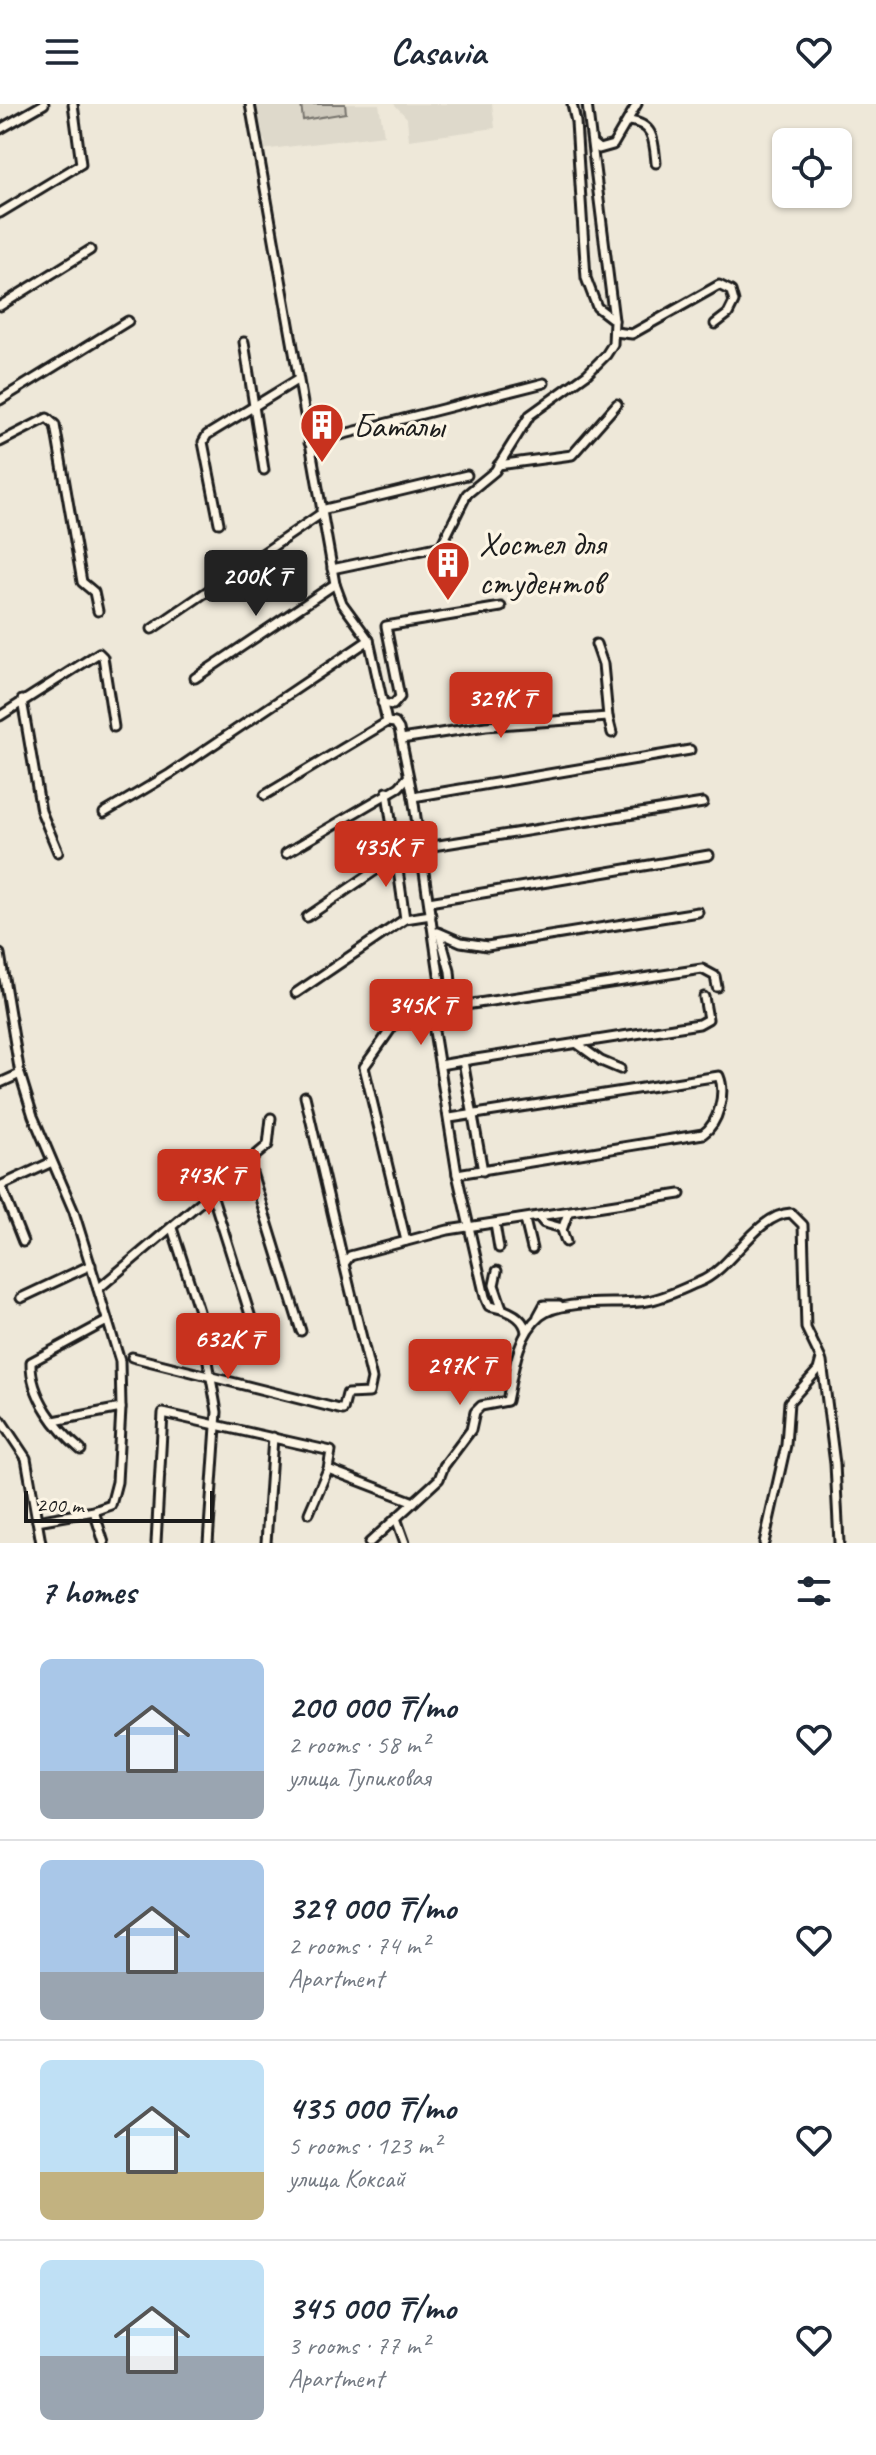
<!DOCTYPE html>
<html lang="en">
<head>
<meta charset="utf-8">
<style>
  body { margin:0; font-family:Caveat,sans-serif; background:#f2f2f3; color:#1f2937; height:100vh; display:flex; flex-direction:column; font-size:30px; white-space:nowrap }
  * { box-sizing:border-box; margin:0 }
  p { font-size:26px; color:#747a83 }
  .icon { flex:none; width:44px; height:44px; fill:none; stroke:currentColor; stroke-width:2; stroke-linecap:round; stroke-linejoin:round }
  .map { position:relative; height:1439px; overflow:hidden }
  .details { display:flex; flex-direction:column; background:#fff; flex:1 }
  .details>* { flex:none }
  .fabs { position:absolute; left:772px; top:24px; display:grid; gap:16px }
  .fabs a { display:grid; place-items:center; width:80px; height:80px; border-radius:12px; background:#fff; box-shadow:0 2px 6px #0004; font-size:40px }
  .scale { position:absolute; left:24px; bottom:20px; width:190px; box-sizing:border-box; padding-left:8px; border:4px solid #1c1c1c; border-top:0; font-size:22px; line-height:28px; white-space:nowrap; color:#1c1c1c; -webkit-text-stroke:6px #fcf5e5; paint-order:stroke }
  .price { position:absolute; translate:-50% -68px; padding:0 18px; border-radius:8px; background:#c8321e; color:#fff; font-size:26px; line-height:52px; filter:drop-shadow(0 2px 4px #0008) }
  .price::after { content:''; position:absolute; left:50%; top:48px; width:24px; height:18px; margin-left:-12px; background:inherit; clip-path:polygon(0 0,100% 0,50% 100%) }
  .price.selected { background:#222; color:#fff }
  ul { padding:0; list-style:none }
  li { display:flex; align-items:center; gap:24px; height:200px; padding:0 40px }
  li+li { border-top:2px solid #e0e1e3 }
  li span { display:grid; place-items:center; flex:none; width:224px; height:160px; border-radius:12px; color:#555 }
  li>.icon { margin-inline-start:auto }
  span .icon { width:96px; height:96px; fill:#fffc; stroke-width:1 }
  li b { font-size:34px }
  h2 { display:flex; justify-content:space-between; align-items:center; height:96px; padding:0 40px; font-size:34px }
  header { display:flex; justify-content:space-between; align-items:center; height:104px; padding:0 40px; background:#fff; font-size:36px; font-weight:600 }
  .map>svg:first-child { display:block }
  .built { fill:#ded9cb }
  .green { fill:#cfcabd; stroke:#76736c; stroke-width:2 }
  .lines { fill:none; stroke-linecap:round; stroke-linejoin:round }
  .minor-casing { stroke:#1c1c1c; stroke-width:13 }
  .minor { stroke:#fcf5e5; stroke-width:7 }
  .labels { text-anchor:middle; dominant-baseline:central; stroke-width:7; stroke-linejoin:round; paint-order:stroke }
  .poi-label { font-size:34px; fill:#1c1c1c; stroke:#fcf5e5; text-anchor:start }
</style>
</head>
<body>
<header><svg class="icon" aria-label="menu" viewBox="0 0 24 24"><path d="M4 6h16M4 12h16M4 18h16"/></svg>Casavia<svg class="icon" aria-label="heart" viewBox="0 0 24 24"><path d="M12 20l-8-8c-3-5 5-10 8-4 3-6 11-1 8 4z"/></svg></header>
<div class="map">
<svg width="876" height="1439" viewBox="0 0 876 1439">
  <rect width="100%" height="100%" fill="#eee8d9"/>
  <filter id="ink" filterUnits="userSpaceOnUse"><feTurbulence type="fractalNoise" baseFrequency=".0125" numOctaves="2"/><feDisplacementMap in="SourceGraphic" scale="16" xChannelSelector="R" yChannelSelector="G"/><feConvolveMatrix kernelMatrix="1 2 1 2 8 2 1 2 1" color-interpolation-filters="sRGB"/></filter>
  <g filter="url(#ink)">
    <g class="built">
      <path d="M254,0h125l5,31 -122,15 -1,-6 5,-1 -6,-9z"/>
      <path d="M394,0h98l3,24 -86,12 -2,-22z"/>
    </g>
    <path class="green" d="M301,0h44l1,9 -43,7z"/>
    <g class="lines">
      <g class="minor-casing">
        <g id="minor">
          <path d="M250,0l85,480 7,19 27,37 18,82"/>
          <path d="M587,0l27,216"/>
          <path d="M628,17c26,2 26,20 28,42"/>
          <path d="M0,25l44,-25"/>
          <path d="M593,40l6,5 14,-4 24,-41"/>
          <path d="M0,109l81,-49 -8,-60"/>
          <path d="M0,202l90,-56"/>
          <path d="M615,228l17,2 87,-49 12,6 3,11 -6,12 -13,10"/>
          <path d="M244,238l20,128"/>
          <path d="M0,296l128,-79"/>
          <path d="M0,338l47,-24 8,7 27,157 12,10 4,19"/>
          <path d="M309,339l235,-60"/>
          <path d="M498,361l74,-10 45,-51"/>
          <path d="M321,406l146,-35"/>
          <path d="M219,419l-16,-81 4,-7 90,-55"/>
          <path d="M332,465l109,-23 26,-52 28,-23 35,-56 57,-41 19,-19 7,-11 1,-24 -17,-13 -11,-29 -10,-156 -4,-18"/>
          <path d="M152,525l170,-116"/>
          <path d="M596,540l7,20 5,53"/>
          <path d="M195,574l140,-94"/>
          <path d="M22,596l19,111 17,41"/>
          <path d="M382,599l11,2 7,-8 -14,-71 115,-19"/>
          <path d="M0,612l99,-63 4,4 11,70"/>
          <path d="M401,635l85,-13 122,-9 4,16"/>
          <path d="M387,688l18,127"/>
          <path d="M265,691l122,-73 8,1 4,6 14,68 28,191 -7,43 23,143 28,123 4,9c16,3 35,9 37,26"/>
          <path d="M413,693l277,-47"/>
          <path d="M104,709l66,-39 199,-134"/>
          <path d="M420,744l283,-45"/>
          <path d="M286,749l113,-66 9,-10"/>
          <path d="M429,798l280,-47"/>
          <path d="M307,813l91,-62"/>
          <path d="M438,828l23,10 26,4 211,-34"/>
          <path d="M440,831l10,36 3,36"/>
          <path d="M0,850l20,120 13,42 41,96 46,149 1,47 -4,74 -6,23 -17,6 10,32"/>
          <path d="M296,889l109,-74 26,-4"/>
          <path d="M439,905l263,-40 13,7 2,11"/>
          <path d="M576,939l25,18 19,8"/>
          <path d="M463,957l236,-37 9,-5 -4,-22"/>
          <path d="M440,961l23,-4 20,110"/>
          <path d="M0,979l20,-9"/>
          <path d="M305,992l39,168"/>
          <path d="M450,1014l269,-42c7,17 0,47 -16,58l-246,40"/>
          <path d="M249,1059l52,168"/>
          <path d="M0,1082l52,-24"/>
          <path d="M1,1082l22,56"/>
          <path d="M212,1090l45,143"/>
          <path d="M539,1113l5,6 18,5"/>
          <path d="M525,1116l7,29"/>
          <path d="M495,1120l4,24"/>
          <path d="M172,1124l27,83 18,101 -9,131"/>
          <path d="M406,1137l-42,-174c16,-22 32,-44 46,-68l31,-11"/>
          <path d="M566,1138l-4,-12 6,-17"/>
          <path d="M497,1167l-3,14 8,23"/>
          <path d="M98,1185l170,-144 3,-27"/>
          <path d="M21,1194l70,-33"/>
          <path d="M538,1212l6,-11h15"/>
          <path d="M132,1253l211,53 4,-16 22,-1 3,-14 -28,-115 6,-8 98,-26 232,-36"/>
          <path d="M822,1258l13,102 4,79"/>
          <path d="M0,1315l26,39 15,85"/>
          <path d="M54,1317l67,-13"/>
          <path d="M81,1346c-24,-20 -51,-54 -50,-88l76,-41"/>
          <path d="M309,1409l19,-44"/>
          <path d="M396,1414l9,25"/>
          <path d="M37,1417l57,-10"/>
          <path d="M156,1439l7,-130 168,38 -3,18 86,33"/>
          <path d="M266,1439l7,-106"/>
          <path d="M369,1439l70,-64 5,-13 27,-36 4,-18 6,-6 26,-5c6,-28 10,-66 33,-85 22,-18 78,-10 107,-15 18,-3 35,-12 52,-19 31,-11 57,-68 92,-69l12,12 3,103 15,31 -3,11 -29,32 -3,43 -22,98"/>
        </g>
      </g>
      <use href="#minor" class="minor"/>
    </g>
  </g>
  <defs>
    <g id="building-pin" transform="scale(2.3)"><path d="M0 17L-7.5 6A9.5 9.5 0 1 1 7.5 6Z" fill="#c8321e" stroke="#fcf5e5"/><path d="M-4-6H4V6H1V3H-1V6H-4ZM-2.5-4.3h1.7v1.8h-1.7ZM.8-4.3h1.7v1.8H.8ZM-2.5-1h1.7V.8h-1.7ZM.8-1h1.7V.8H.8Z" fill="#fff"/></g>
  </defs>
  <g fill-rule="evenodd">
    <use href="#building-pin" x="322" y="321"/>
    <use href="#building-pin" x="448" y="459"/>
  </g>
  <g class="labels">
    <g class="poi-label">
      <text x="353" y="321">Баталы</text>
      <text x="479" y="439">Хостел для<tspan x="479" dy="39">студентов</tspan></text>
    </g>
  </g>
</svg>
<div class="fabs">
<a><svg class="icon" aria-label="locate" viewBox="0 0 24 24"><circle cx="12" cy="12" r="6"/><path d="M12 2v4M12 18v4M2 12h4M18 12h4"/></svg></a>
</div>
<div class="scale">200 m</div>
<b class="price selected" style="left:256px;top:514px">200K ₸</b>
<b class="price" style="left:501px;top:636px">329K ₸</b>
<b class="price" style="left:386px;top:785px">435K ₸</b>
<b class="price" style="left:421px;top:943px">345K ₸</b>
<b class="price" style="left:209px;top:1113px">743K ₸</b>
<b class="price" style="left:228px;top:1277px">632K ₸</b>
<b class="price" style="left:460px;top:1303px">297K ₸</b>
</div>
<section class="details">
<h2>7 homes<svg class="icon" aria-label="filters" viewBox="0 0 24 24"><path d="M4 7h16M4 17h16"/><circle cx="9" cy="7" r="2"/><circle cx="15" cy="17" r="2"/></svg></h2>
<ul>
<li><span style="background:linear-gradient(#a9c7e8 70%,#9aa5b1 0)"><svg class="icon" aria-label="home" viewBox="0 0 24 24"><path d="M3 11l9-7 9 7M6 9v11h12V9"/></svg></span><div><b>200 000 ₸/mo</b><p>2 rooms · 58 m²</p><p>улица Тупиковая</p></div><svg class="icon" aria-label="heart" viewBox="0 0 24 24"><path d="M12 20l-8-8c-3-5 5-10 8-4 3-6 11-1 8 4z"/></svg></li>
<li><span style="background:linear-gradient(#a9c7e8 70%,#9aa5b1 0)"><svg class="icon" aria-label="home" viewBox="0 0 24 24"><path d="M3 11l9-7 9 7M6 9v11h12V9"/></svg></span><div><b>329 000 ₸/mo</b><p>2 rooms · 74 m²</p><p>Apartment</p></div><svg class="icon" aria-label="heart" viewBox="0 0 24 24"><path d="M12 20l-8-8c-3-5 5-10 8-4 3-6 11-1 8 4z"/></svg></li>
<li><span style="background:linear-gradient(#bfe0f5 70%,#c2b280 0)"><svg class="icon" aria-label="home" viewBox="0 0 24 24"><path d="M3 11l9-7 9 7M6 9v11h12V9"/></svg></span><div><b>435 000 ₸/mo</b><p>5 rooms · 123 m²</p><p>улица Коксай</p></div><svg class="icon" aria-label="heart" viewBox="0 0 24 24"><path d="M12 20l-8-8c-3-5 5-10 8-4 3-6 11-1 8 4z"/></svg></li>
<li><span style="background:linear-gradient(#bfe0f5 60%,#9aa5b1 0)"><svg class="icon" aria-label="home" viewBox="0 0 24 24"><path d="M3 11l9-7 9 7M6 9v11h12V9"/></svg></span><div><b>345 000 ₸/mo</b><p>3 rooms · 77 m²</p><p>Apartment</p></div><svg class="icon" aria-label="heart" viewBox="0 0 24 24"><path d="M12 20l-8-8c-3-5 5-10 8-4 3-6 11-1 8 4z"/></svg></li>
</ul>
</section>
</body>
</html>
